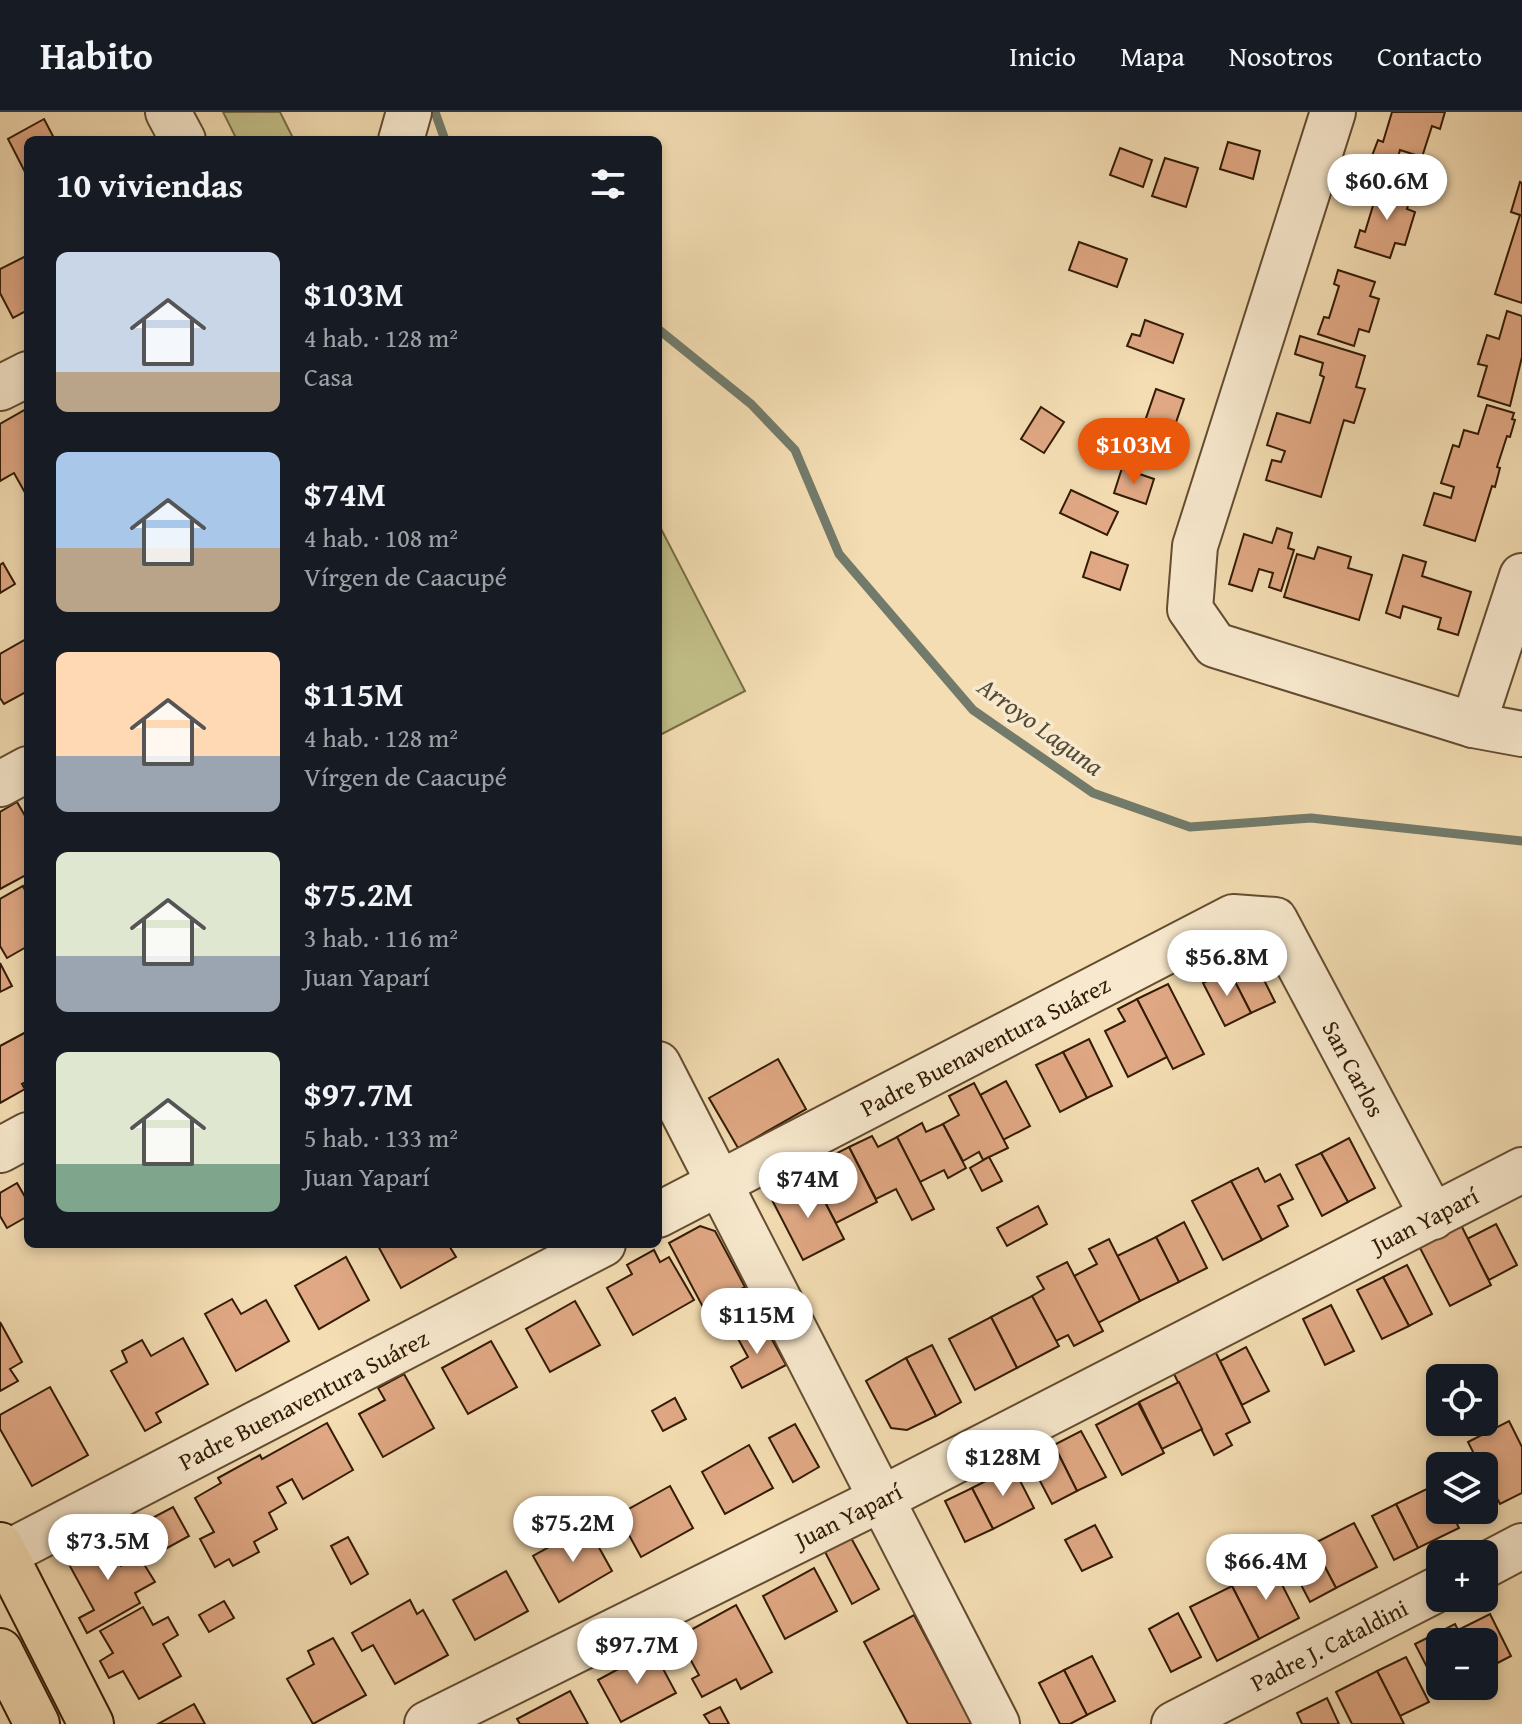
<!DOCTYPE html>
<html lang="es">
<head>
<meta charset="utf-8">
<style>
  body { margin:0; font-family:"Gentium Book Plus",serif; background:#242831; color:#f1f3f6; height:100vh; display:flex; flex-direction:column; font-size:30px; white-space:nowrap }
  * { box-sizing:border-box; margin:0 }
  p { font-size:26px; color:#9ea1a6 }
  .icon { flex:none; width:44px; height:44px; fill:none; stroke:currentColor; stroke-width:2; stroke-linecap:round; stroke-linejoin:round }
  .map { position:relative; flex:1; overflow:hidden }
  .sheet { position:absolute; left:24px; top:24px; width:638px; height:1112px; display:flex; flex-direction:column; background:#171b24; border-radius:12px; box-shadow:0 4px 12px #0003 }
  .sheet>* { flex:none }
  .fabs { position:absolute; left:1426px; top:1252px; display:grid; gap:16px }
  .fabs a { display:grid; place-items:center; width:72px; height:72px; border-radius:12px; background:#171b24; box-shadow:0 4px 12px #0003; font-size:40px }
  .price { position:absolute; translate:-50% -68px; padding:0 18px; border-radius:28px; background:#fff; color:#222; font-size:26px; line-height:52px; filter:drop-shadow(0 2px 4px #0008) }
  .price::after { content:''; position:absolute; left:50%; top:48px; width:24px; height:18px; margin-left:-12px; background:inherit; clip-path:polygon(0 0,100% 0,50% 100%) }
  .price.current { background:#ea580c; color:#fff }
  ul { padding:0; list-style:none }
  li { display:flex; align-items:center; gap:24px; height:200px; padding:0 32px }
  li span { display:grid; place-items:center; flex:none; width:224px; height:160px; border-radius:12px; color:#555 }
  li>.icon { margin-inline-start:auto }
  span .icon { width:96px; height:96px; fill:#fffc; stroke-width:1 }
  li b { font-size:34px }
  h2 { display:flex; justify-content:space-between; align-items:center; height:96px; padding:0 32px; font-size:34px }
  header { display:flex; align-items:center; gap:48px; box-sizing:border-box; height:112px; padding:0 40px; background:#171b24; border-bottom:2px solid #363941 }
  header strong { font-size:38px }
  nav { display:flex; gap:44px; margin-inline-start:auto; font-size:28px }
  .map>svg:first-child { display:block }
  .green { fill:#c2bf88; stroke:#7a6d46; stroke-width:2 }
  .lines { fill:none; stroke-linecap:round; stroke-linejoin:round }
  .stream { stroke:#727b6b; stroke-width:9 }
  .building { fill:#e0a884; stroke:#331b05; stroke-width:2 }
  .minor-casing { stroke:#634c30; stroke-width:48 }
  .major-casing { stroke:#331b05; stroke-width:48 }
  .minor { stroke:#f8e9ce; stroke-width:44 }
  .major { stroke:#f4ddb3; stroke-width:44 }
  .labels { text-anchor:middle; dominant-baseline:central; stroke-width:7; stroke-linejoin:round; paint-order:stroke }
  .street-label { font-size:24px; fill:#331b05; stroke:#f8e9ce }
  .water-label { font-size:26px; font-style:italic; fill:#524b38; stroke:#f8e9ce }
</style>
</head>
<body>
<header>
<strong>Habito</strong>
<nav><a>Inicio</a><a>Mapa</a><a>Nosotros</a><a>Contacto</a></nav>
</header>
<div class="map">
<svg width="1522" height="1612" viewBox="0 0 1522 1612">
  <rect width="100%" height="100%" fill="#f4ddb3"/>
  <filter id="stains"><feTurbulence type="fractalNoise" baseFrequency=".0025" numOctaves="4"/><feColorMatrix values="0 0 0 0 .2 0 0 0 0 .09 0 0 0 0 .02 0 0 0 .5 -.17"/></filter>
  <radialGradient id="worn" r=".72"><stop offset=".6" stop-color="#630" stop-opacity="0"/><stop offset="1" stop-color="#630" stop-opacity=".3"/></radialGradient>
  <g class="green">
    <path d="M223,0h57l14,28h-57z"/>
    <path d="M658,411l87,168 -87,45z"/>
  </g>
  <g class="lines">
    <g class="stream">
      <path d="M435,0l10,28"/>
      <path d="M658,217l93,75 44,46 44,104 134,156 120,83 97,34 121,-9 211,23"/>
    </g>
  </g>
  <g class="building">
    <path d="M1392,0h53l-5,17 -8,-3 -10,31 -22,-7 -4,14 -24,-8 6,-16 5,2z"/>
    <path d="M44,7l11,21h-27v30l-3,2 -17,-33z"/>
    <path d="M1228,30l32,9 -7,28 -33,-10z"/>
    <path d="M1120,36l32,12 -9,27 -33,-12z"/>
    <path d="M1165,46l33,10 -12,39 -34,-11z"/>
    <path d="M1520,70l2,1v120l-27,-9 25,-79 -9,-3z"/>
    <path d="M1375,71l36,12 -4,14 8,3 -10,33 -10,-2 -5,15 -35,-11 5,-17 5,2 10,-33 -4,-1z"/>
    <path d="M1079,130l48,17 -10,28 -48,-17z"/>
    <path d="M28,143v55l-15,8 -13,-25v-24z"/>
    <path d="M1338,158l37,12 -5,14 9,3 -10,33 -10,-3 -5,17 -36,-12 6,-17 5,1 10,-32 -5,-2z"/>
    <path d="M1507,199l15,5v41l-12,49 -32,-10 9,-30 -9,-2 9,-29 12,4z"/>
    <path d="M1145,208l38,14 -10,29 -46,-17 5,-12 8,2z"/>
    <path d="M1300,224l65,20 -9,31 9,2 -11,34 -10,-3 -23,77 -55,-17 6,-20 9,2 4,-11 -18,-6 10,-32 33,10 14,-46 -4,-2 3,-12 -28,-9z"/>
    <path d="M1156,277l28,10 -12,35 -28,-10z"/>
    <path d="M1487,293l27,8 -2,6 3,1 -5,17 -3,-1 -10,31 3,1 -5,19 -3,-1 -17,55 -51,-16 10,-32 17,5 3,-11 -13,-4 12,-38 6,2 5,-17 14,4z"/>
    <path d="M1041,295l23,15 -20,31 -23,-14z"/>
    <path d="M28,296v90l-14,-25 -14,8v-57z"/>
    <path d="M1122,356l32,11 -8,25 -32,-11z"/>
    <path d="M1071,378l47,22 -11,23 -47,-22z"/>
    <path d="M1277,416l15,5 -4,15 6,2 -13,41 -12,-4 4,-14 -14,-4 -7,22 -23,-7 15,-50 28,9z"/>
    <path d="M1318,435l33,10 -3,11 24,7 -13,45 -75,-23 13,-43 17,5z"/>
    <path d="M1091,440l37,13 -8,25 -37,-13z"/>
    <path d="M1403,443l23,7 -4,14 49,16 -13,43 -20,-6 3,-11 -38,-12 -3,12 -14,-5z"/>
    <path d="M3,451l12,21 -15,9v-28z"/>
    <path d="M28,526v53l-24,13 -4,-6v-44z"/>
    <path d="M17,690l11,19v53l-28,15v-77z"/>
    <path d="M23,774l5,10v50l-21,12 -7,-12v-47z"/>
    <path d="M1253,846l22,44 -24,11 -22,-43z"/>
    <path d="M0,851l12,23 -12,6z"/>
    <path d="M1229,858l22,43 -26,13 -22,-43z"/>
    <path d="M1168,872l36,70 -31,15 -36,-70z"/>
    <path d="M1137,887l30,58 -39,20 -23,-46 20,-10 -7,-12z"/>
    <path d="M28,919v50l-6,3 3,5 -25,14v-57z"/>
    <path d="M1089,927l23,47 -25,12 -24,-46z"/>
    <path d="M1063,940l24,46 -27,14 -24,-47z"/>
    <path d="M778,947l28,50 -68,39 -29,-50z"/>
    <path d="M1006,969l24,45 -27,14 -23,-45z"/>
    <path d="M974,971l34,65 -25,12 -4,-8 -16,9 -20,-37 16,-9 -10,-19z"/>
    <path d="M922,1011l4,9 17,-8 23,44 -18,10 -4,-8 -24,12 -23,-45z"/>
    <path d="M872,1024l6,11 19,-10 37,72 -22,11 -16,-31 -20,10 -27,-52z"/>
    <path d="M1349,1026l26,50 -27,14 -27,-49z"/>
    <path d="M849,1035l28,55 -41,21 -29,-55z"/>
    <path d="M1321,1041l27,49 -26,14 -26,-51z"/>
    <path d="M989,1045l13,24 -20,10 -12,-23z"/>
    <path d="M1258,1056l7,14 15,-8 13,25 -15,7 10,20 -26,14 -31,-59z"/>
    <path d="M813,1067l31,60 -41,21 -31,-60z"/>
    <path d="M1231,1069l31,59 -39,20 -31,-59z"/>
    <path d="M17,1071l11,19v14l-21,12 -7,-12v-23z"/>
    <path d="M1038,1094l9,18 -40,22 -10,-18z"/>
    <path d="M1184,1110l23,46 -28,14 -23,-45z"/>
    <path d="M1496,1112l21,41 -28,15 -22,-41z"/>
    <path d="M1461,1113l30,60 -41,21 -31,-60z"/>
    <path d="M700,1114l15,5 30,56 -41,22 -35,-66z"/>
    <path d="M1156,1125l23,45 -39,19 -23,-45z"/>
    <path d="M1109,1127l31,62 -42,22 -24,-47 23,-12 -8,-15z"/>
    <path d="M377,1132h71l8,13 -55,31z"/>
    <path d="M654,1138l6,12 9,-5 25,43 -61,35 -26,-47 25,-14 -5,-9z"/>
    <path d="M346,1145l23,43 -50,29 -24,-43z"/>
    <path d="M1067,1150l36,69 -29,15 -6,-11 -12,6 -24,-45 12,-7 -7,-12z"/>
    <path d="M1407,1153l25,49 -23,12 -26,-49z"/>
    <path d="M1383,1165l26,49 -27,13 -25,-49z"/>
    <path d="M1032,1184l27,50 -42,22 -26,-51z"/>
    <path d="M232,1187l9,15 25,-14 23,41 -53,30 -31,-57z"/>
    <path d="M575,1189l25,44 -50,27 -24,-43z"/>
    <path d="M1331,1193l23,46 -29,14 -22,-46z"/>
    <path d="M991,1205l26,51 -42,22 -26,-51z"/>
    <path d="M0,1210l22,40 -12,7 8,12 -18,10z"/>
    <path d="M763,1211l23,42 -44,23 -11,-21 17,-10 -11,-20z"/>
    <path d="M183,1226l25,46 -52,29 5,9 -16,9 -34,-60 16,-9 -5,-11 20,-11 9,16z"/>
    <path d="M491,1229l26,46 -49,27 -26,-46z"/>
    <path d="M932,1233l29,57 -25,14 -30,-58z"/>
    <path d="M1246,1235l23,44 -27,14 -22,-44z"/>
    <path d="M1214,1237l36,73 -24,12 6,11 -18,10 -42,-85z"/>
    <path d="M906,1246l30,58 -29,14 -16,-2 -25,-47z"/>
    <path d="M404,1262l30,54 -51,29 -24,-43 26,-14 -7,-12z"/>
    <path d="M1179,1270l23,47 -40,20 -23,-47z"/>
    <path d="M50,1275l38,68 -56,31 -32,-57v-14z"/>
    <path d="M675,1286l11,21 -23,12 -11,-20z"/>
    <path d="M1138,1291l26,50 -42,22 -26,-50z"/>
    <path d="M1509,1309l13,26v46l-22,11 -16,-31v-7h-4l-12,-24z"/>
    <path d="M327,1311l26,47 -50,29 -11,-20 -15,8 9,16 -17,10 8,16 -23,13 5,10 -26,14 -4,-7 -14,8 -15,-28 14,-7 -19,-34 26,-15 -3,-5 42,-23 2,4z"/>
    <path d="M795,1312l24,43 -26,15 -24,-44z"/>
    <path d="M1081,1319l25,46 -29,14 -23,-46z"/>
    <path d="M749,1333l24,43 -48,26 -23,-42z"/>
    <path d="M1054,1333l23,46 -25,13 -24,-46z"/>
    <path d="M1013,1355l21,41 -41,21 -21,-41z"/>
    <path d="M1437,1372l3,5v21h10l9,18 -41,20 -22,-44z"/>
    <path d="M670,1374l23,42 -52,29 -23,-42z"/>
    <path d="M972,1376l21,41 -28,13 -20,-41z"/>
    <path d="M1396,1392l22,44 -24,12 -22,-44z"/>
    <path d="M173,1395l16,29 -29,16 -17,-29z"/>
    <path d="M1354,1411l23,44 -41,21 -23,-44z"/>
    <path d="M1095,1413l17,32 -30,14 -17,-31z"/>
    <path d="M587,1414l25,45 -53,31 -26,-46z"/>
    <path d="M850,1424l29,53 -27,15 -28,-54z"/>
    <path d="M105,1425l16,29 18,-10 16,26 -20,11 5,10 -53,30 -8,-15 15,-8 -28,-51z"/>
    <path d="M348,1425l20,37 -17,10 -20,-38z"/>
    <path d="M1313,1432l23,44 -26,14 -23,-44z"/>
    <path d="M1272,1453l27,53 -40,21 -27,-53z"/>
    <path d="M814,1456l23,43 -52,28 -22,-43z"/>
    <path d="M506,1459l22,40 -53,29 -22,-40z"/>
    <path d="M1232,1474l27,53 -42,22 -27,-54z"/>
    <path d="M410,1488l7,14 6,-4 25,45 -53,29 -22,-39 -11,6 -10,-18z"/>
    <path d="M224,1489l10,17 -25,14 -10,-17z"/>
    <path d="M736,1493l36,67 -31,17 -5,-10 -34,18 -10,-18 7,-4 -21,-38z"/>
    <path d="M143,1495l10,18 15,-8 10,18 -15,9 18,32 -42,23 -16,-28 -14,7 -9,-17 13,-8 -13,-22z"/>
    <path d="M1178,1501l23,44 -30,15 -22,-43z"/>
    <path d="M1490,1502l21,42 -27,14v-28h-20l-6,-12z"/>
    <path d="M914,1503l58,109h-64l-44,-82z"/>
    <path d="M1455,1512l9,18h-24v44h21l-19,10 -27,-52z"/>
    <path d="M333,1526l33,57 -53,29 -26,-45 27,-15 -6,-13z"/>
    <path d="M653,1538l23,43 -55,29 -23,-42z"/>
    <path d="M1092,1544l23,45 -28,14 -23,-45z"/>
    <path d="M1406,1545l23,45 -29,14 -23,-45z"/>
    <path d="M1064,1558l23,45 -17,9h-10l-21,-41z"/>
    <path d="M1377,1559l23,45 4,8h-52l-16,-32z"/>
    <path d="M570,1579l18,33h-68l-3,-5z"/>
    <path d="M1327,1586l12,26h-37l-5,-11z"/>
    <path d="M194,1592l11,20h-47z"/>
    <path d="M720,1595l9,17h-19l-6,-9z"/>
  </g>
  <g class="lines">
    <g class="minor-casing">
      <g id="minor">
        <path d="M168,0l15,28"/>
        <path d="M1333,0l-138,434 -5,63 25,36 258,80 49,9"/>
        <path d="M401,28l8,-28"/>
        <path d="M0,276l28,-14"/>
        <path d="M1473,613l49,-149"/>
        <path d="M0,672l28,-15"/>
        <path d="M658,952l339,660"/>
        <path d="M0,1038l28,-15"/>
        <path id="s1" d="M658,1103l575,-298 42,3 158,297"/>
        <path id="s2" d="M5,1442l598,-310"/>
        <path d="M1484,1454l38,-20"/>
        <path id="s3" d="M427,1612l454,-225 641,-329"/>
        <path id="s4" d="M1174,1612l266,-136"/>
      </g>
    </g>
    <g class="major-casing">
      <g id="major">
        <path d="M0,1433l91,179"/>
        <path d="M0,1539l37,73"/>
      </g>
    </g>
    <use href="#minor" class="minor"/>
    <use href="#major" class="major"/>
  </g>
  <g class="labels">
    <g class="street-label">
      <text stroke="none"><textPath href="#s1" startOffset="368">Padre Buenaventura Suárez</textPath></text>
      <text stroke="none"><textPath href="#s1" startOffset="858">San Carlos</textPath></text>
      <text stroke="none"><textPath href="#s3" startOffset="1118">Juan Yaparí</textPath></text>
      <text stroke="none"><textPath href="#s2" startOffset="336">Padre Buenaventura Suárez</textPath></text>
      <text stroke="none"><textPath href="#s3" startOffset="470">Juan Yaparí</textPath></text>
      <text stroke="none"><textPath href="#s4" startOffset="174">Padre J. Cataldini</textPath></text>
    </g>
    <g class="water-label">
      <text transform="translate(1041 614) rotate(36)">Arroyo Laguna</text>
    </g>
  </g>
  <rect width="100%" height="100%" filter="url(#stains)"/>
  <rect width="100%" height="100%" fill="url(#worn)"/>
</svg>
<div class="fabs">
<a><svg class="icon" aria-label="locate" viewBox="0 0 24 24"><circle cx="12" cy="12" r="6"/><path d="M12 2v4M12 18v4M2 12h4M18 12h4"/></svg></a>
<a><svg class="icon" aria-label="layers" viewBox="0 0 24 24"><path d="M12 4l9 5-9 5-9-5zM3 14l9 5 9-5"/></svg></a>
<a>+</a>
<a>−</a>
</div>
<b class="price" style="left:1387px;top:110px">$60.6M</b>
<b class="price current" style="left:1134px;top:374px">$103M</b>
<b class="price" style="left:1227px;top:886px">$56.8M</b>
<b class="price" style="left:808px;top:1108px">$74M</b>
<b class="price" style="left:757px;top:1244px">$115M</b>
<b class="price" style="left:1003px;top:1386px">$128M</b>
<b class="price" style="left:573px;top:1452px">$75.2M</b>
<b class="price" style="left:108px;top:1470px">$73.5M</b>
<b class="price" style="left:1266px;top:1490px">$66.4M</b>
<b class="price" style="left:637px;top:1574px">$97.7M</b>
<section class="sheet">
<h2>10 viviendas<svg class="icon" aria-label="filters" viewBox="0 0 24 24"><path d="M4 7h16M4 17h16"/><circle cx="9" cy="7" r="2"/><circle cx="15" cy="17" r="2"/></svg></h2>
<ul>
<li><span style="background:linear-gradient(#c9d6e8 75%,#b9a48a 0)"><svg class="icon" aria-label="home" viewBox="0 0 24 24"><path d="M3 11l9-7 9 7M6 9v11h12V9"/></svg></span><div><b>$103M</b><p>4 hab. · 128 m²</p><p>Casa</p></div></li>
<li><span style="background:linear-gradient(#a9c7e8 60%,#b9a48a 0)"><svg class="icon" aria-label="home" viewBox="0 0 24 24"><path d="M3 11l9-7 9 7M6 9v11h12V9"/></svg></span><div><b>$74M</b><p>4 hab. · 108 m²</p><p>Vírgen de Caacupé</p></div></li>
<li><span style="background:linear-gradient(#ffd9b3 65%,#9aa5b1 0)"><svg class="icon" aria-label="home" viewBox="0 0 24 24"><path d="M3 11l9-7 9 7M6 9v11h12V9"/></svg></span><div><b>$115M</b><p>4 hab. · 128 m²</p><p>Vírgen de Caacupé</p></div></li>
<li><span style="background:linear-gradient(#dfe7d0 65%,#9aa5b1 0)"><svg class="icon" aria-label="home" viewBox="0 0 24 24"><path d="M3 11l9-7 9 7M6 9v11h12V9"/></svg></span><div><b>$75.2M</b><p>3 hab. · 116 m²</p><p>Juan Yaparí</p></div></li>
<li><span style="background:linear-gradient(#dfe7d0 70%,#7fa58c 0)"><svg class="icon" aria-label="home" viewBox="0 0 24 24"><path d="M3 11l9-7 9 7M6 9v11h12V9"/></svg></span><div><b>$97.7M</b><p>5 hab. · 133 m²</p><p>Juan Yaparí</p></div></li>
</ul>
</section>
</div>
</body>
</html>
